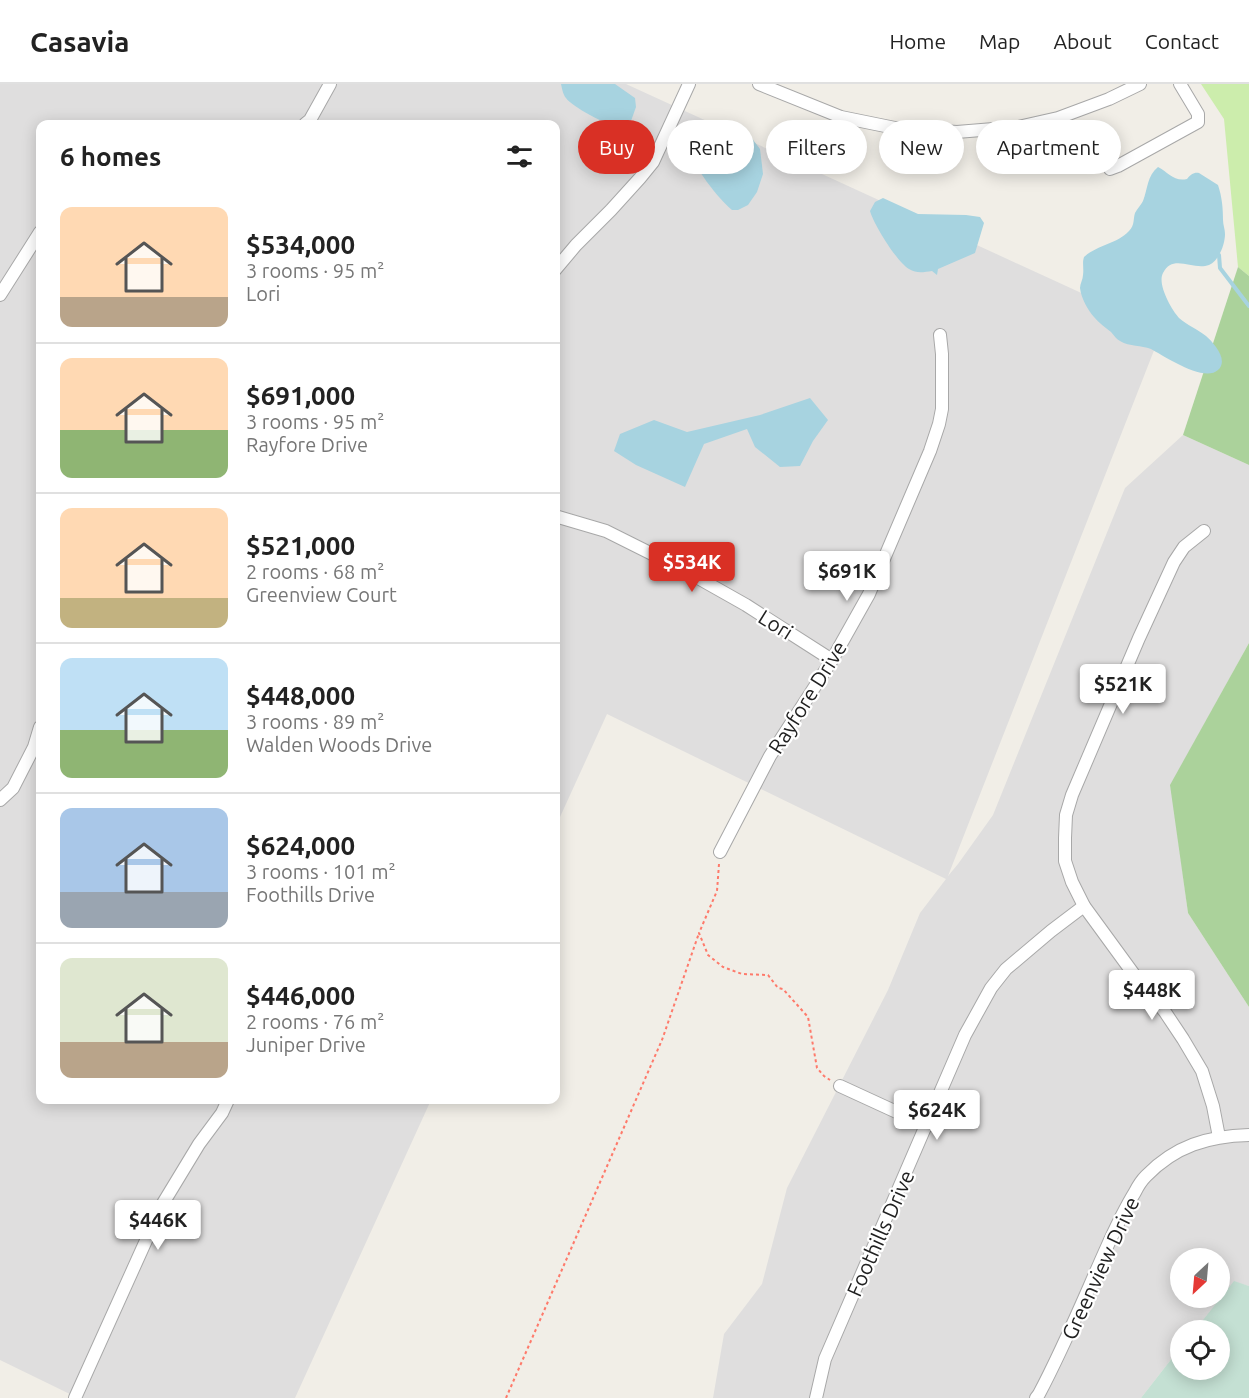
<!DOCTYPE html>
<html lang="en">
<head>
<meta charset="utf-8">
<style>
  body { margin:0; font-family:Ubuntu,sans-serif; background:#f6f6f6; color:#222; height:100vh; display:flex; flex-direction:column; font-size:22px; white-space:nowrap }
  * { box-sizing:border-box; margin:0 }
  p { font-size:20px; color:#767676 }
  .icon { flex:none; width:33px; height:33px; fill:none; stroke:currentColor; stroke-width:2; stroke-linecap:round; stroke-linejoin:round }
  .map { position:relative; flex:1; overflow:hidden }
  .side { position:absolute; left:36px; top:36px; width:524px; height:984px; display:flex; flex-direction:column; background:#fff; border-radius:12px; box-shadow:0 3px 15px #0003 }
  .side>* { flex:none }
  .guide { position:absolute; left:578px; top:36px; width:570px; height:54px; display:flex; gap:12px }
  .needle { width:39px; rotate:206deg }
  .buttons { position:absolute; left:1170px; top:1164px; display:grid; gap:12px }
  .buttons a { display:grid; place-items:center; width:60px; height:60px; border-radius:50%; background:#fff; box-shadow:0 3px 15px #0003; font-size:30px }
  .price { position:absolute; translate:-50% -51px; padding:0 14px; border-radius:6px; background:#fff; color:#222; font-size:20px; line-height:39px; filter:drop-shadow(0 2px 3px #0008) }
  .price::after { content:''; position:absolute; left:50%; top:36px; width:18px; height:14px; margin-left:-9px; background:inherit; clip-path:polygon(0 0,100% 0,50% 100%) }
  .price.active { background:#d93025; color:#fff }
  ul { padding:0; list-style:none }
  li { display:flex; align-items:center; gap:18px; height:150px; padding:0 24px }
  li+li { border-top:2px solid #e0e0e0 }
  li span { display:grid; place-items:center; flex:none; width:168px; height:120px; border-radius:12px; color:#555 }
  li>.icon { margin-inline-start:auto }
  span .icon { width:72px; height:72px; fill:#fffc; stroke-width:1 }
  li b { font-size:26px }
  h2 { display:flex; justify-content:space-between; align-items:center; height:72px; padding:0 24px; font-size:26px }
  .chip { padding:0 21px; border-radius:27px; background:#fff; box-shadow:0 3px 15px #0003; font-size:21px; line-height:54px }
  .chip.active { background:#d93025; color:#fff }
  header { display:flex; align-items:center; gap:36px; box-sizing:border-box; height:84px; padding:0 30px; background:#fff; border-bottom:2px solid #e0e0e0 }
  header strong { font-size:28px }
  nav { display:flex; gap:33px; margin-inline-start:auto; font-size:21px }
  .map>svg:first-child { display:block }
  .residential { fill:#dfdede; fill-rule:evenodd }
  .grass { fill:#ccedac }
  .forest { fill:#abd29b }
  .wetland { fill:#c4e0d3 }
  .water { fill:#a7d3e0 }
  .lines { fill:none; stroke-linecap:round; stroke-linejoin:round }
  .stream { stroke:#a7d3e0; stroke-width:4 }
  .minor-casing { stroke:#a8a8a8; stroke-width:14 }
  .path { stroke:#fe7a6b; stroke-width:2; stroke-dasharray:3 3; stroke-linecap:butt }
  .minor { stroke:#fff; stroke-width:12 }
  .labels { text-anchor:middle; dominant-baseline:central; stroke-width:4.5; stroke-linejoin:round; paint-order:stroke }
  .street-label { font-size:21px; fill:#212121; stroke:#fff }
</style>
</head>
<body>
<header>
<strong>Casavia</strong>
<nav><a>Home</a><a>Map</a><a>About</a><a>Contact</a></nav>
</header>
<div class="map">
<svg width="1249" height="1314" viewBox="0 0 1249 1314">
  <rect width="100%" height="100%" fill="#f1eee7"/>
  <path class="residential" d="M0,0h626l536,246 -214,546 10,-12 35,-49 132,-327 58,-53 66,30v178l-78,142 17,128 61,94v279l-15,-4 -39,48h-15v18l-39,50h-428l11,-64 38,-50 25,-96 101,-198 32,-77 26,-34 -339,-165 -52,114v-704h-515v976h391l-136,298h-217l-78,-38zM1180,1174h40v40h-40z"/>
  <path class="grass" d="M1201,0h48v192l-11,-9 -14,-148z"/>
  <g class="forest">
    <path d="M1238,183l11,9v189l-66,-30z"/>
    <path d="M1249,559v364l-61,-94 -18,-128z"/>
  </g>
  <path class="wetland" d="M1234,1197l15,5v112h-108l39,-50v22h40v-40h-25z"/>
  <g class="water">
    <path d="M561,0h54l20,14 1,9 -5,14c-5,2 -9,5 -14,5 -9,0 -46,-20 -51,-28 -3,-3 -4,-10 -5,-14z"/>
    <path d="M719,37l13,2 15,9 13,17 3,25 -6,18 -9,13 -10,5h-6c-15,-13 -38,-42 -43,-62 9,-13 15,-19 30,-27z"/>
    <path d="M1158,83c10,5 16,15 29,12 3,-4 7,-7 12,-6l19,12c4,12 5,23 5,35 0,5 2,9 2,14 0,10 -6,27 -16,31 -16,6 -36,-12 -46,8 -6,11 8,36 16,45 8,7 18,11 27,18 8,7 23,24 12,34 -14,13 -54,-14 -67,-21 -10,-4 -21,-2 -31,-8 -4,-2 -6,-6 -9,-9 -6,-5 -12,-9 -17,-15 -6,-7 -13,-19 -14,-29 0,-4 3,-9 3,-13 1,-7 -1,-12 1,-18 13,-12 33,-13 45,-26 6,-6 4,-12 6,-18 2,-4 6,-8 8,-12 5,-13 4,-25 15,-34z"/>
    <path d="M883,114l35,16 48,1 14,2 4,6 -9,30 -37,16 -1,6 -5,-4c-8,1 -15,3 -23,-2 -12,-7 -35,-44 -39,-58l5,-9z"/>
    <path d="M810,314l18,22 -15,21 -13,25 -20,1 -25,-20 -8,-18 -43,15 -19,43 -49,-22 -22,-14 6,-17 34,-14 33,12 73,-17z"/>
  </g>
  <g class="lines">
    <path class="stream" d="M1219,171l1,13 29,38"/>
    <g class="minor-casing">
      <g id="minor">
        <path d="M759,0l82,33 54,11 62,4 61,-5 40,-9 51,-19 31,-15"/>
        <path d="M305,40l5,-4 20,-36"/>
        <path d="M1110,85l8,-3 80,-44v-8l-18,-30"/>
        <path d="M555,186l21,-25 35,-35 29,-32 13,-16 36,-78"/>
        <path d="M0,211l40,-63"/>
        <path d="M555,432l51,15 78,39 62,35 86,55"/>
        <path d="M1204,447l-20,16 -10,15 -35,76 -67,157 -6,20 -1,23v23l7,21 12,24 54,74 27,32 18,27 19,32 11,35 6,31"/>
        <path d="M0,716l13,-12 21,-41 6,-20"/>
        <path d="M720,768l50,-96 62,-96 37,-66 61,-143 9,-27 3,-15v-55l-2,-19"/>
        <path d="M840,1002l87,40"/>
        <path d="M75,1314l87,-193 37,-61 23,-31 6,-13"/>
        <path d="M816,1314l9,-39 140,-324 26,-47 15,-19 45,-38 33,-25"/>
        <path d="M1036,1314l3,-4c25,-47 45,-96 67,-145 9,-20 18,-39 29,-57 3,-6 6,-11 11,-16 29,-30 62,-40 103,-41"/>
      </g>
    </g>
    <g class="path">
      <path d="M719,780l-2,27 -18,42 9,22 15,12 19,7 26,1 10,13 5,1 25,28 9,51 7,8 6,4"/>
      <path d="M506,1314l156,-358 37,-107"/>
    </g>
    <use href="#minor" class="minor"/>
  </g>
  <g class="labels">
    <g class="street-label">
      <text transform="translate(776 540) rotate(32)">Lori</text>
      <text transform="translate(807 613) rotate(-58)">Rayfore Drive</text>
      <text transform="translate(880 1149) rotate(-66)">Foothills Drive</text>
      <text transform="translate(1100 1184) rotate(-65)">Greenview Drive</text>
    </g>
  </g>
</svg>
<div class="buttons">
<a><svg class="needle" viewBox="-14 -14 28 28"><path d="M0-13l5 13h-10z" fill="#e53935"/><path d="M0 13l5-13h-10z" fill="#767676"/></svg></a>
<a><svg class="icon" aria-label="locate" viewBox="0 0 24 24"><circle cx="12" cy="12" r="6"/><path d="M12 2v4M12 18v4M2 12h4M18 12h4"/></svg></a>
</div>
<b class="price active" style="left:692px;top:509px">$534K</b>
<b class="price" style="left:847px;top:518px">$691K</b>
<b class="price" style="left:1123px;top:631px">$521K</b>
<b class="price" style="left:1152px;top:937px">$448K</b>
<b class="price" style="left:937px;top:1057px">$624K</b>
<b class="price" style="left:158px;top:1167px">$446K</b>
<div class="guide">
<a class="chip active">Buy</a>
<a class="chip">Rent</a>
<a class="chip">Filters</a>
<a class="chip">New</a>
<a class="chip">Apartment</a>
</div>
<section class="side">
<h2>6 homes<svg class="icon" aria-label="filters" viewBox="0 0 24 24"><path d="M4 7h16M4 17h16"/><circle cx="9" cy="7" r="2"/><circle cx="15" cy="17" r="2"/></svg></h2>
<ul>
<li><span style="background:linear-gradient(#ffd9b3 75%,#b9a48a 0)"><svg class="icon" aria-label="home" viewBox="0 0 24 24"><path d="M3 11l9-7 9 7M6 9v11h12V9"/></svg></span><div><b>$534,000</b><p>3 rooms · 95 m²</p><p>Lori</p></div></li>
<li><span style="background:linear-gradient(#ffd9b3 60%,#8fb573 0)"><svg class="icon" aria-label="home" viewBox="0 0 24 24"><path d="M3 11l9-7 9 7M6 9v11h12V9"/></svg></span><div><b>$691,000</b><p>3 rooms · 95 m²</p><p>Rayfore Drive</p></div></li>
<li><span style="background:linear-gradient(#ffd9b3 75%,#c2b280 0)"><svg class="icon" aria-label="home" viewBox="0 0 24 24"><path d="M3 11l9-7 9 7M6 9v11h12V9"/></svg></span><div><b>$521,000</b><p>2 rooms · 68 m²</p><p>Greenview Court</p></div></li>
<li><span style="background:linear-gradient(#bfe0f5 60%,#8fb573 0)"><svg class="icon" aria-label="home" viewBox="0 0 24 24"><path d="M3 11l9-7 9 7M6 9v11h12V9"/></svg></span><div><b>$448,000</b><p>3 rooms · 89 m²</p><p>Walden Woods Drive</p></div></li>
<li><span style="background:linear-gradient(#a9c7e8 70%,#9aa5b1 0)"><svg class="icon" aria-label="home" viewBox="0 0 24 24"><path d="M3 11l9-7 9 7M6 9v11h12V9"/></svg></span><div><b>$624,000</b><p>3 rooms · 101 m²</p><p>Foothills Drive</p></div></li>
<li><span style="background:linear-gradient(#dfe7d0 70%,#b9a48a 0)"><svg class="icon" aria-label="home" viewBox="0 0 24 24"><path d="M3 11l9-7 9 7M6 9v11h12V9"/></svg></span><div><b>$446,000</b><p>2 rooms · 76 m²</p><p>Juniper Drive</p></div></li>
</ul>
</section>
</div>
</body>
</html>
